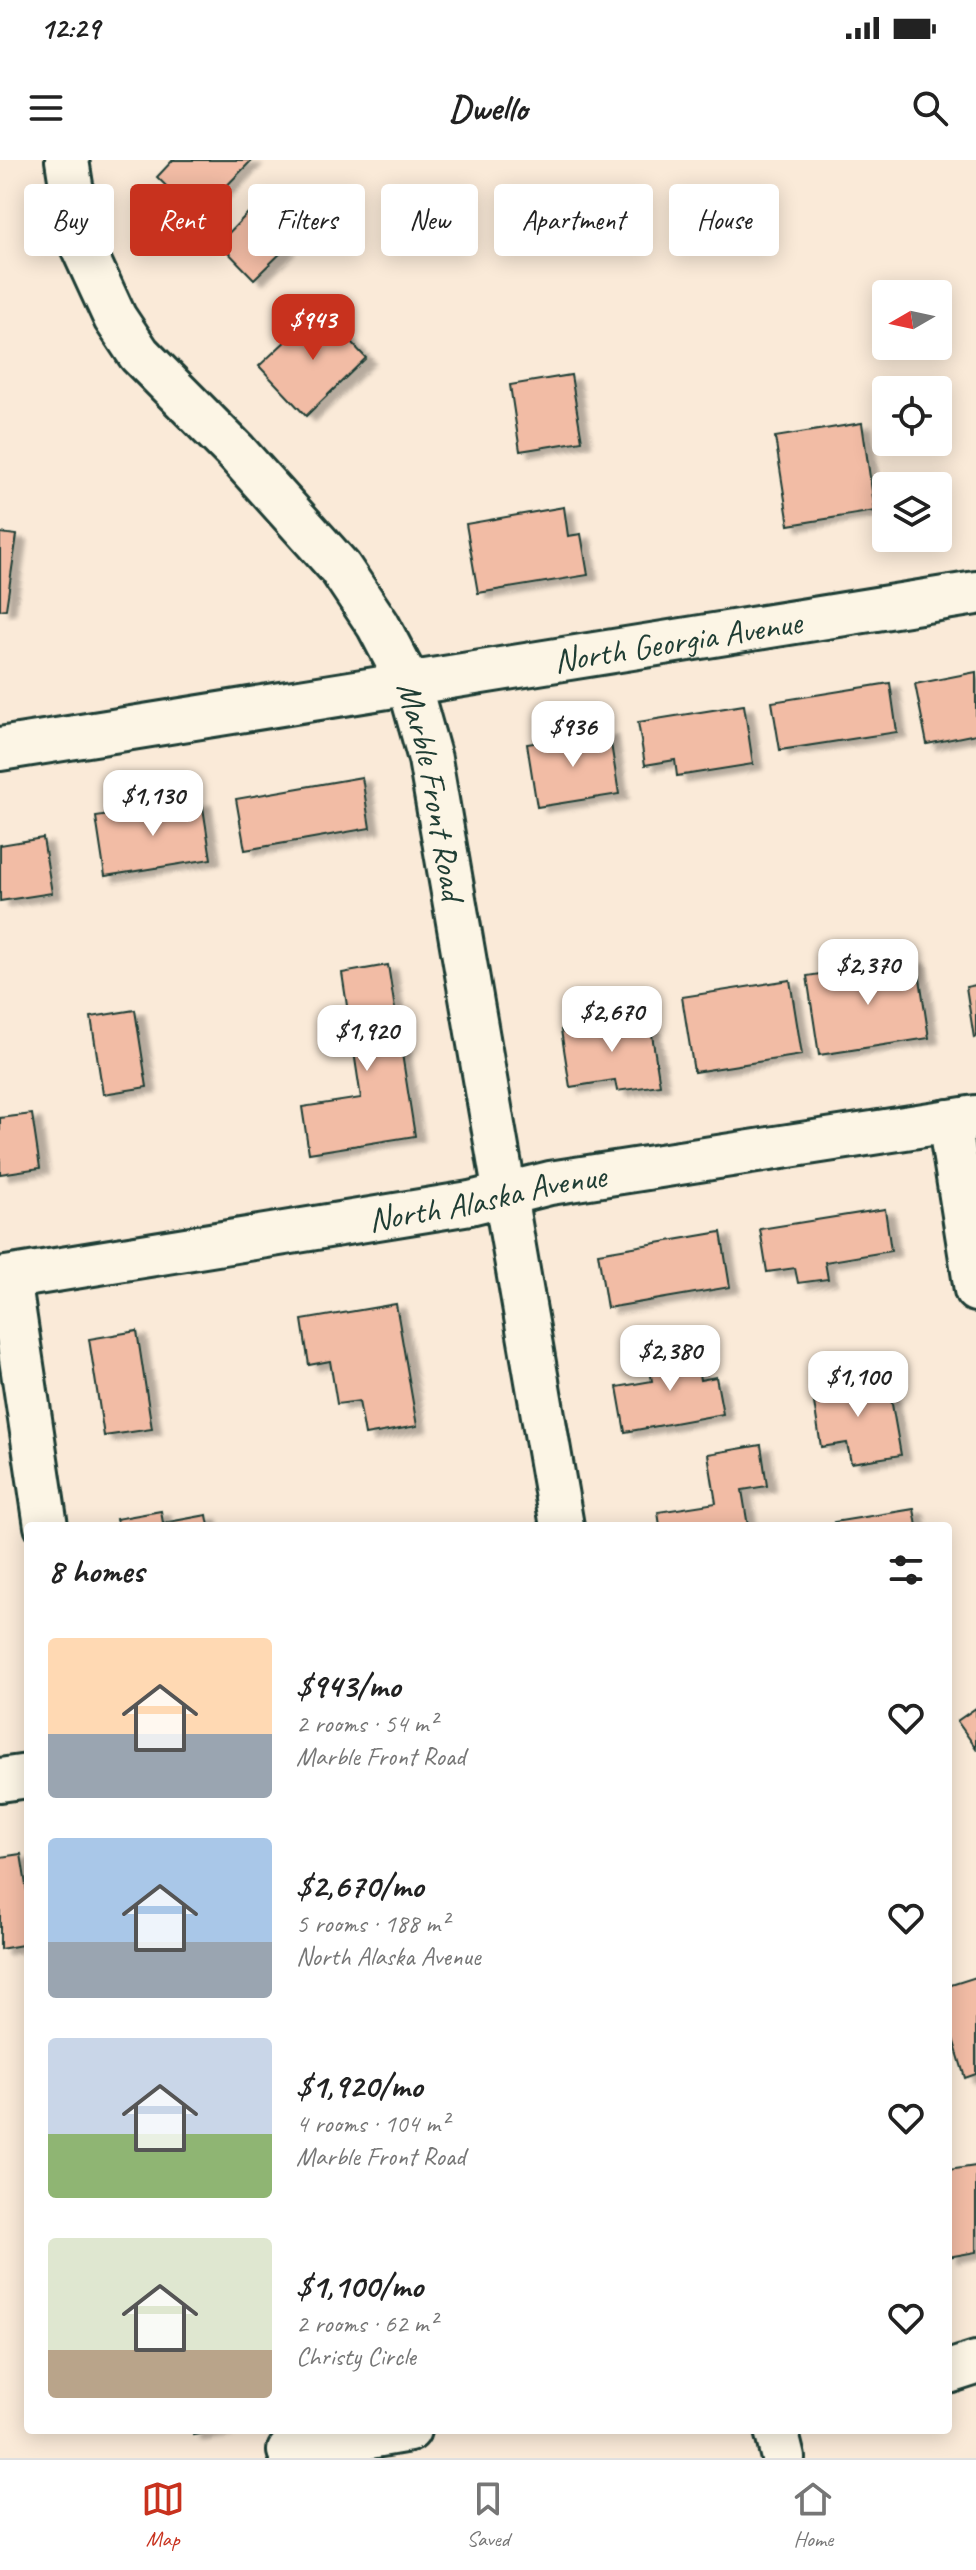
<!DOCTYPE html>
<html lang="en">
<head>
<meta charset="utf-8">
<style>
  body { margin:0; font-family:Caveat,sans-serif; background:#f2f2f2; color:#222; height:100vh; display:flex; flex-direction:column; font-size:30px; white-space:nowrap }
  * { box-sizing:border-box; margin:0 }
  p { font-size:26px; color:#767676 }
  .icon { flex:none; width:44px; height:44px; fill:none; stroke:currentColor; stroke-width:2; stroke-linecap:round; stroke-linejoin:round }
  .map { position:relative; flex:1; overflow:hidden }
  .side { position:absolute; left:24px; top:1362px; width:928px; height:912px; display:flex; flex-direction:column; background:#fff; border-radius:8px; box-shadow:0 4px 20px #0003 }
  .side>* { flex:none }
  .guide { position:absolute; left:24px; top:24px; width:928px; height:72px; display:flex; gap:16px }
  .needle { width:52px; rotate:261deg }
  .tools { position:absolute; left:872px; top:120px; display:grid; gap:16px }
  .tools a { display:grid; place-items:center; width:80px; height:80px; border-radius:8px; background:#fff; box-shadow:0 4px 20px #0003; font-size:40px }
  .price { position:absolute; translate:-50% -68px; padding:0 18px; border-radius:16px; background:#fff; color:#222; font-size:26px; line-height:52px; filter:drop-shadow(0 2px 4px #0008) }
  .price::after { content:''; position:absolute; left:50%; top:48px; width:24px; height:18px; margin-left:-12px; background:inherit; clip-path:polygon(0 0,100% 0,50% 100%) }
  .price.active { background:#c8321e; color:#fff }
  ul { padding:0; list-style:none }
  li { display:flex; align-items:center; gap:24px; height:200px; padding:0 24px }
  li span { display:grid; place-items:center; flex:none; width:224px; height:160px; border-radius:8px; color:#555 }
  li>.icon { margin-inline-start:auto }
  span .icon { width:96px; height:96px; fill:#fffc; stroke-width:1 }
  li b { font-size:34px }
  h2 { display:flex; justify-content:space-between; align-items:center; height:96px; padding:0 24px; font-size:34px }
  .tag { padding:0 28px; border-radius:8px; background:#fff; box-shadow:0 4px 20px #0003; font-size:28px; line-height:72px }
  .tag.active { background:#c8321e; color:#fff }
  .status { display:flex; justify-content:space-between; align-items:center; height:56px; padding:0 40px; background:#fff; direction:ltr }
  .status svg { height:22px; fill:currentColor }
  header { display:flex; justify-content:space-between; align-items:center; height:104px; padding:0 24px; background:#fff; font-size:36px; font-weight:800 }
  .dock { display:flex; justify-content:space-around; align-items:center; height:112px; border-top:2px solid #e0e0e0; background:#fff; font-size:22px; color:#767676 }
  .dock a { display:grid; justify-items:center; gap:4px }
  .dock .active { color:#c8321e }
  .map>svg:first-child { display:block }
  .building { fill:#f2bca5; stroke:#1f3d34; stroke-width:2; filter:url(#shadow) }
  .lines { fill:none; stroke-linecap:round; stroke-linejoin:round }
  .minor-casing { stroke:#1f3d34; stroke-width:48 }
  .minor { stroke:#fcf5e5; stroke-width:42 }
  .labels { text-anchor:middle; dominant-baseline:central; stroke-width:6; stroke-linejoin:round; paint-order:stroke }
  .street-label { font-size:34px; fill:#1f3d34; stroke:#fcf5e5 }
</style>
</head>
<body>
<div class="status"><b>12:29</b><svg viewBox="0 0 49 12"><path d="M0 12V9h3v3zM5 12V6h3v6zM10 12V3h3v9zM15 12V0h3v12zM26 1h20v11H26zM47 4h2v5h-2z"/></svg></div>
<header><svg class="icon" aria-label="menu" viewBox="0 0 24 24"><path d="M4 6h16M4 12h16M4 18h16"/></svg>Dwello<svg class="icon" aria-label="search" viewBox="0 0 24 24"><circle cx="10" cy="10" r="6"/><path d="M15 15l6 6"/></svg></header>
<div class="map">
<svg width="976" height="2298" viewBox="0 0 976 2298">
  <defs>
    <filter id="shadow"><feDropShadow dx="9" dy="5" stdDeviation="2" flood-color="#0004"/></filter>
  </defs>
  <rect width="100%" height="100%" fill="#faead8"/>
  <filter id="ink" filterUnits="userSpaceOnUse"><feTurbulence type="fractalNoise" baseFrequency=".0125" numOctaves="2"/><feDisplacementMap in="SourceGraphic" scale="16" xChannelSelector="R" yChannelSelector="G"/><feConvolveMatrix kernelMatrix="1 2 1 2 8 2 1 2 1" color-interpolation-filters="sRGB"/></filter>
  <g filter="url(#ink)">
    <g class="building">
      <path d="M173,0h79l-55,56 -40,-39z"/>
      <path d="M249,52l36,37 -31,30 -35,-36z"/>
      <path d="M320,149l46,49 -60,58 -47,-50z"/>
      <path d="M571,215l11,66 -62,10 -10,-66z"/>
      <path d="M862,263l13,88 -86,14 -14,-88z"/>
      <path d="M564,347l4,29 13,-2 7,41 -110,18 -12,-69z"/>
      <path d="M0,373l17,2 -11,74 -6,1z"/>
      <path d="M976,512v62l-49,10 -12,-60z"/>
      <path d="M890,523l7,49 -117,18 -8,-48z"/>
      <path d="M744,545l9,59 -76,12 -2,-16 -30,5 -7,-43z"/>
      <path d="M609,571l10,63 -82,13 -10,-63z"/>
      <path d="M362,617l8,51 -125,22 -9,-51z"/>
      <path d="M202,641l9,58 -106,17 -9,-59z"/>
      <path d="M43,678l9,55 -52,8v-56z"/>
      <path d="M917,799l12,79 -110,17 -12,-79z"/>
      <path d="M388,805l27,171 -106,17 -7,-46 59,-9 -19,-125z"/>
      <path d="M790,820l12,75 -108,17 -12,-75z"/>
      <path d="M976,825v52l-2,1 -8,-51z"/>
      <path d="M135,850l12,77 -44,7 -12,-77z"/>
      <path d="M649,856l11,69 -43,6 -2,-11 -45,7 -9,-57z"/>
      <path d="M32,954l8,54 -40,6v-56z"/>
      <path d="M885,1049l6,42 -66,11 3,17 -30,4 -3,-15 -28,4 -7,-43z"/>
      <path d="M721,1072l9,55 -123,21 -9,-55z"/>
      <path d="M396,1144l21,122 -52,9 -6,-34 -22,3 -7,-43 -21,4 -7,-45z"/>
      <path d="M137,1171l15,98 -48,7 -15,-97z"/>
      <path d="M694,1186l6,34 16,-3 7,37 -98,18 -8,-45 35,-6 -5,-26z"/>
      <path d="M887,1216l14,79 -50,8 -4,-20 -26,4 -9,-57z"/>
      <path d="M761,1285l6,41 -25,4 6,36h-88l-2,-14 58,-9 -8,-49z"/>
      <path d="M914,1349l3,17h-82l-1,-4z"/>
      <path d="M161,1351l2,12 44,-8 2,11h-91l-2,-7z"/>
      <path d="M976,1548v40l-19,-27z"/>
      <path d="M21,1694l7,44v46l-28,5v-92z"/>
      <path d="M976,1817v97l-11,4 -17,-56v-36z"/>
      <path d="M976,2006v86l-28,5v-87z"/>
      <path d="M192,2270h32l-31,5z"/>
    </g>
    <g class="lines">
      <g class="minor-casing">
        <g id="minor">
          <path id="s1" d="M67,0l13,82 35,76 24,36 97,98 104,116 38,57 31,59 21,75 132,767"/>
          <path id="s2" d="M0,589l976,-156"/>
          <path d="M949,961l27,169"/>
          <path d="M9,1118l37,248"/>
          <path id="s3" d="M0,1119l470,-76 80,-20 426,-66"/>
          <path d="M0,1620l28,-4"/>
          <path d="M948,2212l28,-9"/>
          <path d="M776,2270l7,28"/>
          <path d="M289,2291l120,-21"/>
        </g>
      </g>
      <use href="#minor" class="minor"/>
    </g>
  </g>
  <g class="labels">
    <g class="street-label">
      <text stroke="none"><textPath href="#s2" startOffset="686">North Georgia Avenue</textPath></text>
      <text stroke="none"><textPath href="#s1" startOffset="748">Marble Front Road</textPath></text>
      <text stroke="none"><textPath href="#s3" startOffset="494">North Alaska Avenue</textPath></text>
    </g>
  </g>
</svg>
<div class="tools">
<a><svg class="needle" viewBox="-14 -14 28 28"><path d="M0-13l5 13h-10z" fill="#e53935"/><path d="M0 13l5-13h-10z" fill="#767676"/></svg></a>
<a><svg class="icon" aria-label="locate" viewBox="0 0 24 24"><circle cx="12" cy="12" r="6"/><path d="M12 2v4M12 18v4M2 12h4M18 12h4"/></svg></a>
<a><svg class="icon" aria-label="layers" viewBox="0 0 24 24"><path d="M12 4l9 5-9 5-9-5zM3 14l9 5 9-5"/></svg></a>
</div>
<b class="price active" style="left:313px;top:202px">$943</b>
<b class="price" style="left:573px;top:609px">$936</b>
<b class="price" style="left:153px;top:678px">$1,130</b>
<b class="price" style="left:868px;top:847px">$2,370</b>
<b class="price" style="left:612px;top:894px">$2,670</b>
<b class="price" style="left:367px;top:913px">$1,920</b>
<b class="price" style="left:670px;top:1233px">$2,380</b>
<b class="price" style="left:858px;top:1259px">$1,100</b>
<div class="guide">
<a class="tag">Buy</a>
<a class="tag active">Rent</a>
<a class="tag">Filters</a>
<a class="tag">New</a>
<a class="tag">Apartment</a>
<a class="tag">House</a>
</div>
<section class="side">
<h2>8 homes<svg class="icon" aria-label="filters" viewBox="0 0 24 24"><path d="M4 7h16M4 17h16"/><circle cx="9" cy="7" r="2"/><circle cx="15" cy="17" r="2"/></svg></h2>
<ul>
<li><span style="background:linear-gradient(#ffd9b3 60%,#9aa5b1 0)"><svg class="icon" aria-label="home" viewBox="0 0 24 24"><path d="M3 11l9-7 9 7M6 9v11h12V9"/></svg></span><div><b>$943/mo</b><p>2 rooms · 54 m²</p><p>Marble Front Road</p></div><svg class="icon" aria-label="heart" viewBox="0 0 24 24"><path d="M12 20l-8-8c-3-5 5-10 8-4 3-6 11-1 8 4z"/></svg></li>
<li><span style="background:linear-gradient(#a9c7e8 65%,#9aa5b1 0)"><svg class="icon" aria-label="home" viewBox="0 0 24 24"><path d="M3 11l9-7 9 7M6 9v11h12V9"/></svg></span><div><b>$2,670/mo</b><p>5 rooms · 188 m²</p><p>North Alaska Avenue</p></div><svg class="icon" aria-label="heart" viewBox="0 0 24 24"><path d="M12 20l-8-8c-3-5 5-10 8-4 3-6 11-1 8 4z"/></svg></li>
<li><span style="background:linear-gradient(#c9d6e8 60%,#8fb573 0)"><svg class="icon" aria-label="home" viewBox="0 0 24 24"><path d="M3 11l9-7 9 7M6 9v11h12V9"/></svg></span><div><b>$1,920/mo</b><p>4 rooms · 104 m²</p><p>Marble Front Road</p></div><svg class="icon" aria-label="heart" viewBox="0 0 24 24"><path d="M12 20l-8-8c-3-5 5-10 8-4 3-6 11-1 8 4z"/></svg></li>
<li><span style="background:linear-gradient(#dfe7d0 70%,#b9a48a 0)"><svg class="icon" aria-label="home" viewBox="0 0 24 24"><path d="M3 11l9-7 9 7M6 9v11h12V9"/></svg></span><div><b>$1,100/mo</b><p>2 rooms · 62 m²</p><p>Christy Circle</p></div><svg class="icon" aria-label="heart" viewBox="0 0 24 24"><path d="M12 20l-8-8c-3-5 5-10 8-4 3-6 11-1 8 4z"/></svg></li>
</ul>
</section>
</div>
<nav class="dock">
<a class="active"><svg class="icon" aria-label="map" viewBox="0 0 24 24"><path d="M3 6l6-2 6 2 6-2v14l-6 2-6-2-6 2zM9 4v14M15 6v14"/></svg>Map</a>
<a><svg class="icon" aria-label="saved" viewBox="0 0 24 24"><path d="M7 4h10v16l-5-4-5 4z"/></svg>Saved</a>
<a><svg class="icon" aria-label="home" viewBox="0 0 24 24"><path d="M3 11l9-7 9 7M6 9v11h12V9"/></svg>Home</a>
</nav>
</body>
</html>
